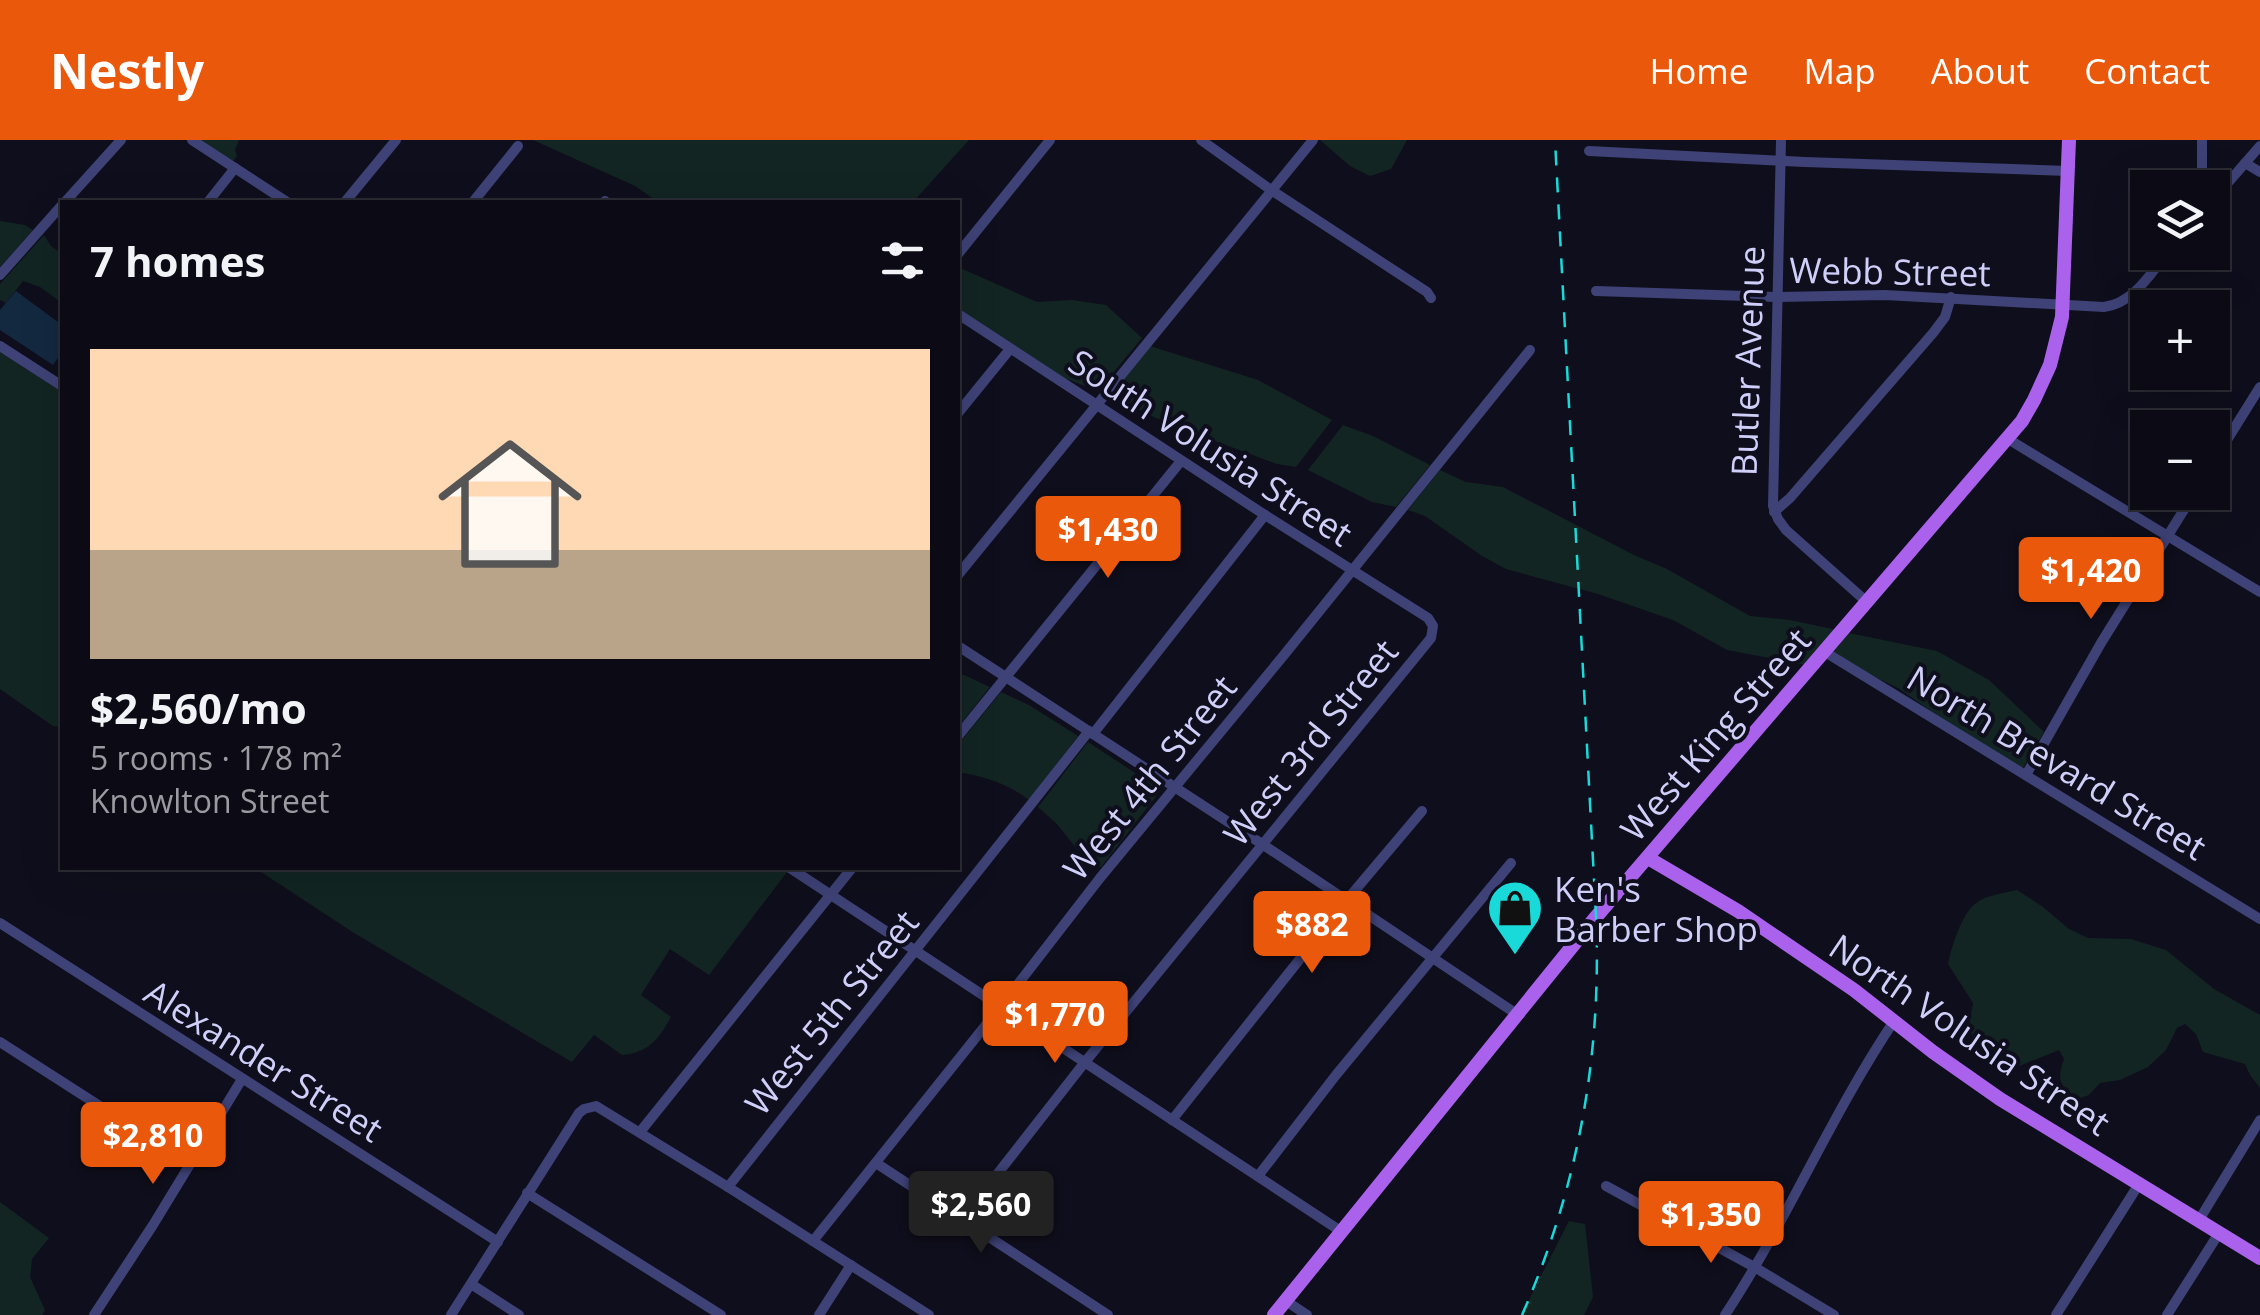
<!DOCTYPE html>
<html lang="en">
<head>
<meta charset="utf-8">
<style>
  body { margin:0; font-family:"Open Sans",sans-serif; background:#14131e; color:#f1f3f6; height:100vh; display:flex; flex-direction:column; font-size:38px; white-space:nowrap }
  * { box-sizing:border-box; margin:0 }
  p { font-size:32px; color:#9a9aa0 }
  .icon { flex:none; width:55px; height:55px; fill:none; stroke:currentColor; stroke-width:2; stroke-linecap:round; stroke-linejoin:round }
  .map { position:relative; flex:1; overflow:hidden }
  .side { position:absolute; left:60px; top:60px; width:900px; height:670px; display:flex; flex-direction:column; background:#0b0a15; border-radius:0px; box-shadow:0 10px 40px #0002,0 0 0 2px #2b2b34 }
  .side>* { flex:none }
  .buttons { position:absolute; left:2130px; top:30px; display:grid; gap:20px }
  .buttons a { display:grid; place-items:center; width:100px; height:100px; border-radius:0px; background:#0b0a15; box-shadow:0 10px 40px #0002,0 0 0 2px #2b2b34; font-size:50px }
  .price { position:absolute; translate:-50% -85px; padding:0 22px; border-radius:10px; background:#ea580c; color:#fff; font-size:32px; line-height:65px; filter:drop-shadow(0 2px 5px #0008) }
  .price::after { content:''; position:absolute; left:50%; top:60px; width:30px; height:22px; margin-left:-15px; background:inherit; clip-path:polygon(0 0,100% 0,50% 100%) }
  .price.current { background:#222; color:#fff }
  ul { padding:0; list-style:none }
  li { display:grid; align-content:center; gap:20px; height:530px; padding:0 30px }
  li span { display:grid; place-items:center; height:310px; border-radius:0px; color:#555 }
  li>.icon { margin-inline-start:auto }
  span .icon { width:180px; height:180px; fill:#fffc; stroke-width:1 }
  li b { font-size:42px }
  h2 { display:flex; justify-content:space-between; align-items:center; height:120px; padding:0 30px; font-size:42px }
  header { display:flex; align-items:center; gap:60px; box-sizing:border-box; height:140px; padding:0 50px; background:#ea580c; color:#fff }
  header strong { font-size:48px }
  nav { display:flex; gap:55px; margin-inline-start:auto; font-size:35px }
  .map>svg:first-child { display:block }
  .green { fill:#122522 }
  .water { fill:#132940 }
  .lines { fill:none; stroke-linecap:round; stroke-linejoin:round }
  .minor { stroke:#3e4276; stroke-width:10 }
  .major { stroke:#aa62ed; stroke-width:14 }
  .rail { stroke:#1adad9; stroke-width:2.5; stroke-dasharray:15 12; stroke-linecap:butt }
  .labels { text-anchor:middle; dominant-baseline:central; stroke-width:8; stroke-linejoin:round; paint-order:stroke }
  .street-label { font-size:35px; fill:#cfcff9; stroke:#0f0e1c }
  .poi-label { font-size:35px; fill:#cfcff9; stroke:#0f0e1c; text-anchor:start }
</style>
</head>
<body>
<header>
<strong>Nestly</strong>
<nav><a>Home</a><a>Map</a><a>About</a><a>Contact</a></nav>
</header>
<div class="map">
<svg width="2260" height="1175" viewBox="0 0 2260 1175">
  <rect width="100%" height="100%" fill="#0f0e1c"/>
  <g class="green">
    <path d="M200,0h39l-4,10 2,6 -4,5z"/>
    <path d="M533,0h436l-56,62h-255l-23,-16z"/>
    <path d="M1320,0h87l-16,29 -21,7 -20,-10z"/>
    <path d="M0,81l25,4 8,5 -33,37z"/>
    <path d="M44,95l7,11 11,8v49l-22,-16 -17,-6 -17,22 -6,-3v-16z"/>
    <path d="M958,127l79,35 35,-2 34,5 36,33 -44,53 -34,-13 -106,-70z"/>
    <path d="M1150,206l108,34 74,40 -36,47 -19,-3 -108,-40 -60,-28z"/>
    <path d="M0,212l62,40v353l-1,-18 -8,-1 -53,-37z"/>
    <path d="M1343,285l30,11 57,29 -34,42 -24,-5 -64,-32z"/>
    <path d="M1440,330l26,12 37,5 131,68 33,14 83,47 40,4 47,10 -31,35 -79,-15 -54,-30 -75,-26 -92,-25 -24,-13 -57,-40 -17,-6z"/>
    <path d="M2073,410l44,27 -17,27 -44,-26z"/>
    <path d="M1849,493l88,18 52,29 55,52 -21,36 -75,-45 -50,-35 -23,-11 -42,-26z"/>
    <path d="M958,535h6l26,12 -32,40z"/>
    <path d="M1001,552l28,13 49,31 -49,64c-22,-17 -44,-23 -71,-28v-27z"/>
    <path d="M1088,602l73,48 -60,77 -13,-4 -31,-39 -19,-17z"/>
    <path d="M255,728h526l6,4 -78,103 -39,-26 -29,46 30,22c-12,22 -23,36 -49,38l-28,-20 -22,27 -218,-129z"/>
    <path d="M2017,750l26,17 26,22 19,9 43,1 35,11 48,39 46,26v73l-10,-13 -5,-11 -42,-12 -7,-18 -11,-10 -8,4 -11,22 -18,17 -28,13 -20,3 -11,12 -11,4c-18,-13 -22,-19 -14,-40l-5,-9 -42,17 -43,-25 -5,-16 4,-23 -25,-39c3,-16 14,-51 28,-61 10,-8 29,-10 41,-13z"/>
    <path d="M0,1062l49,36 -17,21 -2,18 15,33 -3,5h-42z"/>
    <path d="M1569,1081l16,3 8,73 -9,18h-63z"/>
  </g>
  <path class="water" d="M16,151l46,34v27l-9,13 -53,-35v-20z"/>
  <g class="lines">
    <g class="minor">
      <path d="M192,0l95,62"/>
      <path d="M1201,0l70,50 156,102 4,6"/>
      <path d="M1781,0l-8,366 5,13 8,11 82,73"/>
      <path d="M2202,0v48"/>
      <path d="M1589,11l216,11 263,9"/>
      <path d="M2245,23l15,9"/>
      <path d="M2212,61l48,-55"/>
      <path d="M65,62l56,-62"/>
      <path d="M208,62l27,-34"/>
      <path d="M345,62l51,-62"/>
      <path d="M473,62l45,-56"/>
      <path d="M604,62l1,-1"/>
      <path d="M958,114l92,-114"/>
      <path d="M0,135l62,-70"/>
      <path d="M1596,151l180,6 109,-2 219,12c30,-4 46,-33 64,-55"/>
      <path d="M958,174l307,201 163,103 5,8 -2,12 -346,424 -123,157"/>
      <path d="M0,206l62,40"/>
      <path d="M958,273l52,-64"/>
      <path d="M2008,299l252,153"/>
      <path d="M2212,324l48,-77"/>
      <path d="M1774,372l16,-14 143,-165 12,-16 6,-20"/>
      <path d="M958,435l355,-435"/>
      <path d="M958,506l304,198 256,171"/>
      <path d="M1825,512l435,267"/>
      <path d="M1093,594l172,-219"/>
      <path d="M958,596l223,-275"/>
      <path d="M2026,635l75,-132 94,-151"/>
      <path d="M790,728l552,364"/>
      <path d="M0,783l498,319"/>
      <path d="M0,902l190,122"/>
      <path d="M1172,980l174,-219 76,-90"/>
      <path d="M640,992l212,-264"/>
      <path d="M876,1023l232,152"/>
      <path d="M1258,1036l78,-101 175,-212"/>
      <path d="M1606,1046l150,82 78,47"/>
      <path d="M728,1047l361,-456"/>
      <path d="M527,1053l194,122"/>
      <path d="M2199,1080l61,-100"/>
      <path d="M813,1101l188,-235 99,-128 184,-223 246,-305"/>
      <path d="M471,1144l48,31"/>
      <path d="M1286,1161l21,14"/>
      <path d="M94,1175l59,-90 89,-146"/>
      <path d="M451,1175l128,-202 5,-4 12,-3 132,81 201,128"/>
      <path d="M819,1175l32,-50"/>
      <path d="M1725,1175c62,-94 106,-200 169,-294"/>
      <path d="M2056,1175l83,-131"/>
      <path d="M2167,1175l52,-82"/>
    </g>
    <g class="major">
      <path d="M1648,718l90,53 116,79 79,62 67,47 260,159"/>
      <path d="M1274,1175l322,-398 426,-496 12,-21 16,-35 12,-48 7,-177"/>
    </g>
    <path class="rail" d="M1522,1175c56,-127 80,-260 74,-398l-41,-777"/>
  </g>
  <defs>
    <g id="shop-pin" transform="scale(2.875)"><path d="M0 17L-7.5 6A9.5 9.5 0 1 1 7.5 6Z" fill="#1adad9" stroke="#0f0e1c"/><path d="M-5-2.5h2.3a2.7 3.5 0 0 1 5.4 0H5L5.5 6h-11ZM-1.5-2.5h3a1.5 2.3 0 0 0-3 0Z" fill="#111"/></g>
  </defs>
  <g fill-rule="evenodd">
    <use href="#shop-pin" x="1515" y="768"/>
  </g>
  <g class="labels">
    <g class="street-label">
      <text transform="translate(1890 131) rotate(1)">Webb Street</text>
      <text transform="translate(1747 221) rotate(-88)">Butler Avenue</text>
      <text transform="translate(1211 307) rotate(33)">South Volusia Street</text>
      <text transform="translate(1715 594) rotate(-49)">West King Street</text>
      <text transform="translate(1310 602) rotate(-51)">West 3rd Street</text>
      <text transform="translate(2057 622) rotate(31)">North Brevard Street</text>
      <text transform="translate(1149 637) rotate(-51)">West 4th Street</text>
      <text transform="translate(831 872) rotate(-51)">West 5th Street</text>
      <text transform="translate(1970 894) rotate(34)">North Volusia Street</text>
      <text transform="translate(264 920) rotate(32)">Alexander Street</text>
    </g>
    <g class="poi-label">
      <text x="1554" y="748">Ken's<tspan x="1554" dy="40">Barber Shop</tspan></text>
    </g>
  </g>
</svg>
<div class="buttons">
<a><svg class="icon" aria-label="layers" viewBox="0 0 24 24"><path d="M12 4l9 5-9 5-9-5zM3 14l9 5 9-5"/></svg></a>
<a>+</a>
<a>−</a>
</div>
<b class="price" style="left:1108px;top:441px">$1,430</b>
<b class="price" style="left:2091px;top:482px">$1,420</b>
<b class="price" style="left:1312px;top:836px">$882</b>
<b class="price" style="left:1055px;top:926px">$1,770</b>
<b class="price" style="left:153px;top:1047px">$2,810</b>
<b class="price current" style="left:981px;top:1116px">$2,560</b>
<b class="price" style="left:1711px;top:1126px">$1,350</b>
<section class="side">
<h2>7 homes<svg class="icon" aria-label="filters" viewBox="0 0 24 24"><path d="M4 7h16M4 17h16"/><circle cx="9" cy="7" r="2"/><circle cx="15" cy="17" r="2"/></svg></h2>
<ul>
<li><span style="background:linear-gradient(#ffd9b3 65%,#b9a48a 0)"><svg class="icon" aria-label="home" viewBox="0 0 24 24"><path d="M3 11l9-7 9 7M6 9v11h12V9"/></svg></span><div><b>$2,560/mo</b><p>5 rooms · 178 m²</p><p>Knowlton Street</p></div></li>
</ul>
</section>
</div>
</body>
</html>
